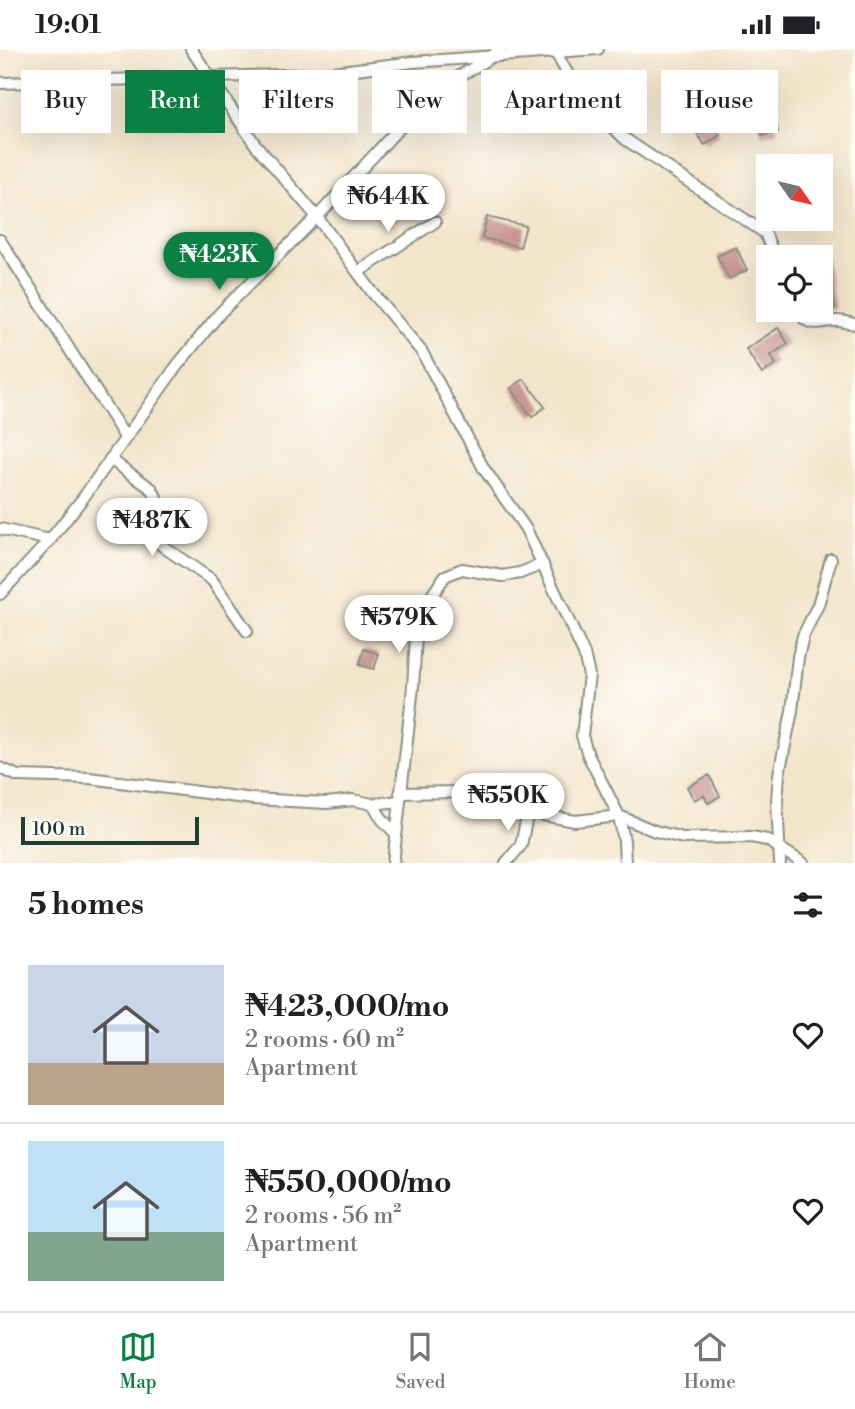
<!DOCTYPE html>
<html lang="en">
<head>
<meta charset="utf-8">
<style>
  body { margin:0; font-family:"Libre Bodoni",serif; background:#f2f2f2; color:#202124; height:100vh; display:flex; flex-direction:column; font-size:26px; white-space:nowrap }
  * { box-sizing:border-box; margin:0 }
  p { font-size:23px; color:#757577 }
  .icon { flex:none; width:38px; height:38px; fill:none; stroke:currentColor; stroke-width:2; stroke-linecap:round; stroke-linejoin:round }
  .map { position:relative; height:814px; overflow:hidden }
  .panel { display:flex; flex-direction:column; background:#fff; flex:1 }
  .panel>* { flex:none }
  .top-card { position:absolute; left:21px; top:21px; width:814px; height:63px; display:flex; gap:14px }
  .needle { width:46px; rotate:124deg }
  .fabs { position:absolute; left:756px; top:105px; display:grid; gap:14px }
  .fabs a { display:grid; place-items:center; width:77px; height:77px; border-radius:0px; background:#fff; box-shadow:0 7px 28px #0002; font-size:35px }
  .scale { position:absolute; left:21px; bottom:18px; width:178px; box-sizing:border-box; padding-left:7px; border:4px solid #1f3d34; border-top:0; font-size:19px; line-height:24px; white-space:nowrap; color:#1f3d34; -webkit-text-stroke:5px #fdfcf7; paint-order:stroke }
  .price { position:absolute; translate:-50% -60px; padding:0 16px; border-radius:24px; background:#fff; color:#222; font-size:23px; line-height:46px; filter:drop-shadow(0 2px 4px #0008) }
  .price::after { content:''; position:absolute; left:50%; top:42px; width:21px; height:16px; margin-left:-10px; background:inherit; clip-path:polygon(0 0,100% 0,50% 100%) }
  .price.on { background:#0b8043; color:#fff }
  ul { padding:0; list-style:none }
  li { display:flex; align-items:center; gap:21px; height:175px; padding:0 28px }
  li+li { border-top:2px solid #e0e0e0 }
  li span { display:grid; place-items:center; flex:none; width:196px; height:140px; border-radius:0px; color:#555 }
  li>.icon { margin-inline-start:auto }
  span .icon { width:84px; height:84px; fill:#fffc; stroke-width:1 }
  li b { font-size:30px }
  h2 { display:flex; justify-content:space-between; align-items:center; height:84px; padding:0 28px; font-size:30px }
  .tag { padding:0 24px; border-radius:0px; background:#fff; box-shadow:0 7px 28px #0002; font-size:24px; line-height:63px }
  .tag.on { background:#0b8043; color:#fff }
  .status { display:flex; justify-content:space-between; align-items:center; height:49px; padding:0 35px; background:#fff; direction:ltr }
  .status svg { height:19px; fill:currentColor }
  .dock { display:flex; justify-content:space-around; align-items:center; height:98px; border-top:2px solid #e0e0e0; background:#fff; font-size:19px; color:#757577 }
  .dock a { display:grid; justify-items:center; gap:4px }
  .dock .on { color:#0b8043 }
  .map>svg:first-child { display:block }
  .building { fill:#c99793 }
  .lines { fill:none; stroke-linecap:round; stroke-linejoin:round }
  .minor-casing { stroke:#899180; stroke-width:14 }
  .minor { stroke:#fff; stroke-width:10 }
</style>
</head>
<body>
<div class="status"><b>19:01</b><svg viewBox="0 0 49 12"><path d="M0 12V9h3v3zM5 12V6h3v6zM10 12V3h3v9zM15 12V0h3v12zM26 1h20v11H26zM47 4h2v5h-2z"/></svg></div>
<div class="map">
<svg width="855" height="814" viewBox="0 0 855 814">
  <rect width="100%" height="100%" fill="#fdfcf7"/>
  <filter id="ink" filterUnits="userSpaceOnUse"><feTurbulence type="fractalNoise" baseFrequency=".0143" numOctaves="2"/><feDisplacementMap in="SourceGraphic" scale="14" xChannelSelector="R" yChannelSelector="G"/><feConvolveMatrix kernelMatrix="1 2 1 2 8 2 1 2 1" color-interpolation-filters="sRGB"/></filter>
  <filter id="wash" filterUnits="userSpaceOnUse"><feTurbulence type="fractalNoise" baseFrequency=".00686" numOctaves="4" result="noise"/><feDisplacementMap in="SourceGraphic" scale="28" xChannelSelector="R" yChannelSelector="G"/><feGaussianBlur stdDeviation="1.57" result="paint"/><feColorMatrix in="noise" values="0 0 0 0 0 0 0 0 0 0 0 0 0 0 0 0 0 1.4 0 .05"/><feComposite in="paint" operator="in"/></filter>
  <g filter="url(#wash)">
    <rect width="100%" height="100%" fill="#f3e5cb"/>
    <g id="blocks">
      <g class="building">
        <path d="M560,38l8,13 -20,14 -8,-13z"/>
        <path d="M38,42l21,2 -4,31 -20,-2z"/>
        <path d="M773,60l5,23 -16,4 -5,-23z"/>
        <path d="M706,67l14,19 -15,10 -13,-19z"/>
        <path d="M487,168l39,9 -6,21 -38,-9z"/>
        <path d="M736,198l11,23 -18,9 -12,-23z"/>
        <path d="M826,209l9,50 -14,3v-52z"/>
        <path d="M778,279l10,16 -17,11 5,9 -14,10 -16,-25z"/>
        <path d="M524,330l21,28 -13,10 -21,-29z"/>
        <path d="M364,600l15,5 -5,15 -15,-4z"/>
        <path d="M709,726l11,21 -12,7 -4,-8 -10,5 -7,-13z"/>
      </g>
    </g>
  </g>
  <g filter="url(#ink)">
    <use href="#blocks" fill-opacity="0" stroke="#899180" stroke-width="2"/>
    <g class="lines">
      <g class="minor-casing">
        <g id="minor">
          <path d="M191,0l64,95 62,73 56,76 49,59 62,117 42,60 58,125 5,21 -7,61 6,19 31,61 5,25 1,22"/>
          <path d="M556,4l23,41 46,45 140,94 10,24"/>
          <path d="M0,34l316,-9 97,-12 185,-13"/>
          <path d="M0,191l125,197"/>
          <path d="M358,223l77,-50"/>
          <path d="M796,261c17,20 18,11 41,11 6,0 12,2 18,3"/>
          <path d="M110,410l42,30 4,8 -11,28 1,7 19,16 47,32 35,51"/>
          <path d="M0,480l50,11"/>
          <path d="M0,545l50,-54 33,-42 93,-131 44,-54 97,-96 95,-103 33,-29 46,-28 8,-8"/>
          <path d="M0,719l18,8 71,2 164,21 74,4 26,-3 20,4 26,-3"/>
          <path d="M400,744l59,-1 32,7 37,13 47,9 44,-5 36,15 28,7 68,-1 16,3 36,23"/>
          <path d="M373,755l9,15 14,15"/>
          <path d="M393,814l20,-176 3,-51 7,-27 22,-33 17,-7 41,7 17,-3 23,-9"/>
          <path d="M506,814l15,-18 7,-33"/>
          <path d="M780,814l-3,-63 2,-26 13,-63 6,-54 5,-21 15,-31 13,-46"/>
        </g>
      </g>
      <use href="#minor" class="minor"/>
    </g>
  </g>
</svg>
<div class="fabs">
<a><svg class="needle" viewBox="-14 -14 28 28"><path d="M0-13l5 13h-10z" fill="#e53935"/><path d="M0 13l5-13h-10z" fill="#757577"/></svg></a>
<a><svg class="icon" aria-label="locate" viewBox="0 0 24 24"><circle cx="12" cy="12" r="6"/><path d="M12 2v4M12 18v4M2 12h4M18 12h4"/></svg></a>
</div>
<div class="scale">100 m</div>
<b class="price" style="left:388px;top:185px">₦644K</b>
<b class="price on" style="left:219px;top:243px">₦423K</b>
<b class="price" style="left:152px;top:509px">₦487K</b>
<b class="price" style="left:399px;top:606px">₦579K</b>
<b class="price" style="left:508px;top:784px">₦550K</b>
<div class="top-card">
<a class="tag">Buy</a>
<a class="tag on">Rent</a>
<a class="tag">Filters</a>
<a class="tag">New</a>
<a class="tag">Apartment</a>
<a class="tag">House</a>
</div>
</div>
<section class="panel">
<h2>5 homes<svg class="icon" aria-label="filters" viewBox="0 0 24 24"><path d="M4 7h16M4 17h16"/><circle cx="9" cy="7" r="2"/><circle cx="15" cy="17" r="2"/></svg></h2>
<ul>
<li><span style="background:linear-gradient(#c9d6e8 70%,#b9a48a 0)"><svg class="icon" aria-label="home" viewBox="0 0 24 24"><path d="M3 11l9-7 9 7M6 9v11h12V9"/></svg></span><div><b>₦423,000/mo</b><p>2 rooms · 60 m²</p><p>Apartment</p></div><svg class="icon" aria-label="heart" viewBox="0 0 24 24"><path d="M12 20l-8-8c-3-5 5-10 8-4 3-6 11-1 8 4z"/></svg></li>
<li><span style="background:linear-gradient(#bfe0f5 65%,#7fa58c 0)"><svg class="icon" aria-label="home" viewBox="0 0 24 24"><path d="M3 11l9-7 9 7M6 9v11h12V9"/></svg></span><div><b>₦550,000/mo</b><p>2 rooms · 56 m²</p><p>Apartment</p></div><svg class="icon" aria-label="heart" viewBox="0 0 24 24"><path d="M12 20l-8-8c-3-5 5-10 8-4 3-6 11-1 8 4z"/></svg></li>
</ul>
</section>
<nav class="dock">
<a class="on"><svg class="icon" aria-label="map" viewBox="0 0 24 24"><path d="M3 6l6-2 6 2 6-2v14l-6 2-6-2-6 2zM9 4v14M15 6v14"/></svg>Map</a>
<a><svg class="icon" aria-label="saved" viewBox="0 0 24 24"><path d="M7 4h10v16l-5-4-5 4z"/></svg>Saved</a>
<a><svg class="icon" aria-label="home" viewBox="0 0 24 24"><path d="M3 11l9-7 9 7M6 9v11h12V9"/></svg>Home</a>
</nav>
</body>
</html>
